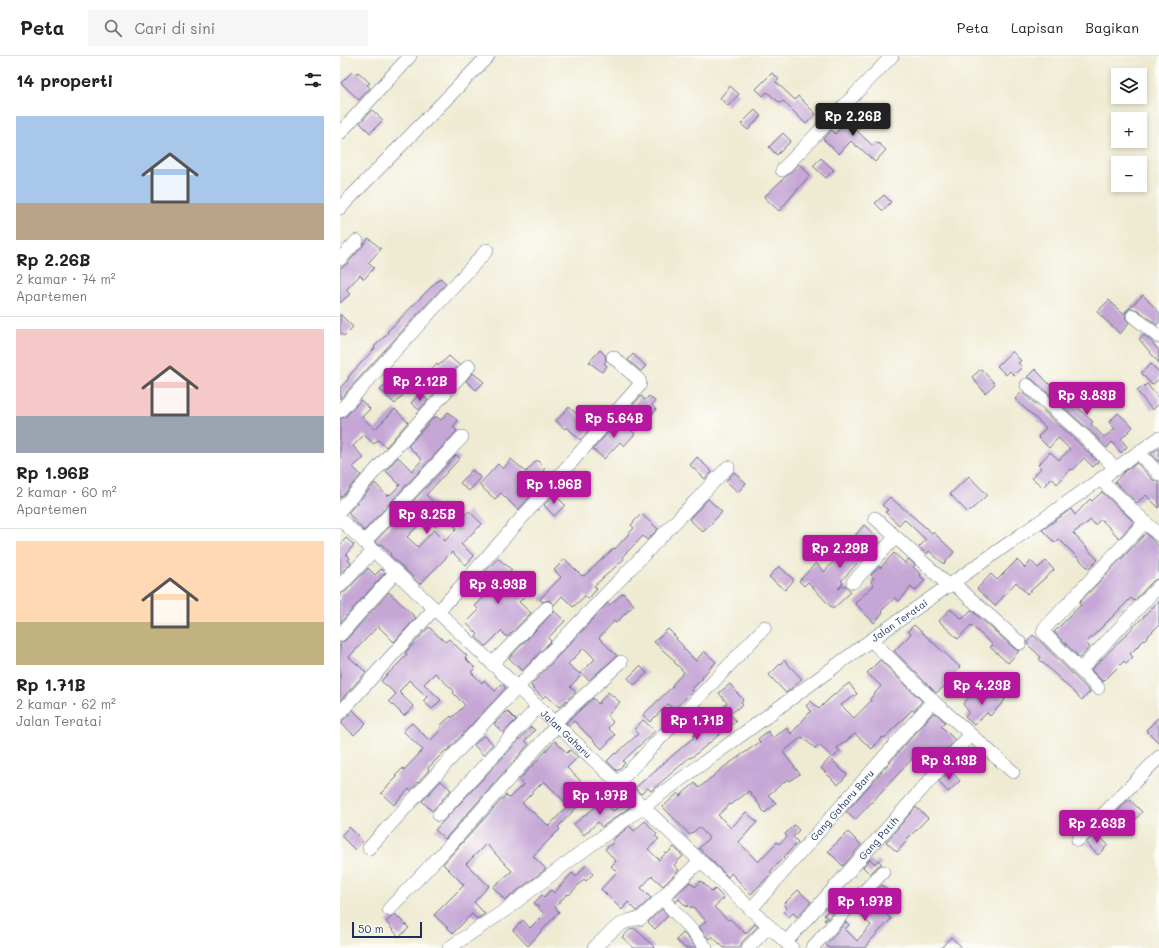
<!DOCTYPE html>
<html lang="id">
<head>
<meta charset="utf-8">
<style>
  body { margin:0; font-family:Mali,sans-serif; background:#f6f6f6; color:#222; height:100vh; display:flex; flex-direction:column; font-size:15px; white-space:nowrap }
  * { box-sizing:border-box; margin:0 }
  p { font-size:13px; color:#767676 }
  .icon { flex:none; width:22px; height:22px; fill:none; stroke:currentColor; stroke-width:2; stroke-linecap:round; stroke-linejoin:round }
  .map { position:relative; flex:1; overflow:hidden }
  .side { display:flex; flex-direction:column; background:#fff; width:340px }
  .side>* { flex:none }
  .buttons { position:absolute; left:771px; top:12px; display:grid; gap:8px }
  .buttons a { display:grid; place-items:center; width:36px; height:36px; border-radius:0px; background:#fff; box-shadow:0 2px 6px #0003; font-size:20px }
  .scale { position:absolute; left:12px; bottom:10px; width:70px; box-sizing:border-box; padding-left:4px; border:2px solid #1b2f5e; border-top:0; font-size:11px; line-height:14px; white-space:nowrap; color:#1b2f5e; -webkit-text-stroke:3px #fdfcf7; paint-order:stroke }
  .price { position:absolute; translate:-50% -34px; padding:0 9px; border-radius:4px; background:#b5179e; color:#fff; font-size:13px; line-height:26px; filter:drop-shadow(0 1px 2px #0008) }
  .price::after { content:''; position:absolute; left:50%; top:24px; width:12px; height:9px; margin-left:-6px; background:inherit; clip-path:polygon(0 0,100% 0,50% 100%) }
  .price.current { background:#222; color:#fff }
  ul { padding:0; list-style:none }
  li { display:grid; align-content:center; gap:8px; height:212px; padding:0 16px }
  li+li { border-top:1px solid #e0e0e0 }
  li span { display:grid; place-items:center; height:124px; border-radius:0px; color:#555 }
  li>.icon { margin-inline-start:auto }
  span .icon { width:72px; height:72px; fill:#fffc; stroke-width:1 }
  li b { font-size:17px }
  h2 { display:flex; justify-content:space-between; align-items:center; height:48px; padding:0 16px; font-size:17px }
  header { display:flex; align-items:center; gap:24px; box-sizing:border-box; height:56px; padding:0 20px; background:#fff; border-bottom:1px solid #e0e0e0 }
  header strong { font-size:19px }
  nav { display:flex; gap:22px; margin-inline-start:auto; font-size:14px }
  .search { width:280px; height:36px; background:#f6f6f6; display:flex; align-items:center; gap:10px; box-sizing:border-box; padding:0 14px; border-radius:0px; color:#767676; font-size:15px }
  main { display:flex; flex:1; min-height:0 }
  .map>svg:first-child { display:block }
  .building { fill:#c5a6d5; fill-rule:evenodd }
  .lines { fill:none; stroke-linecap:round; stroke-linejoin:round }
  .minor-casing { stroke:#657187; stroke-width:14 }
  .minor { stroke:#fff; stroke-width:13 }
  .labels { text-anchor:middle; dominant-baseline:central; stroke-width:3; stroke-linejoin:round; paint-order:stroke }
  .street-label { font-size:10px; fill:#1b2f5e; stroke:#fdfcf7 }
</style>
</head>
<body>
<header>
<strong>Peta</strong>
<div class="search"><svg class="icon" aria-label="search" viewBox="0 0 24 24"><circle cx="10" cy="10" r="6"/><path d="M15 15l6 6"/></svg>Cari di sini</div>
<nav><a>Peta</a><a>Lapisan</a><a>Bagikan</a></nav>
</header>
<main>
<section class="side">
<h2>14 properti<svg class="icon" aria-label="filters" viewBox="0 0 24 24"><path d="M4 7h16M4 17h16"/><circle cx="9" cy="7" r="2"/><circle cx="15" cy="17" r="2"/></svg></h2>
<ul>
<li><span style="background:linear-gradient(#a9c7e8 70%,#b9a48a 0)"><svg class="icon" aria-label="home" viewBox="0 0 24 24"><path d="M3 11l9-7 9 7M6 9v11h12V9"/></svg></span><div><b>Rp 2.26B</b><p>2 kamar · 74 m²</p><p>Apartemen</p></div></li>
<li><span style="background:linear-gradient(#f6c9c9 70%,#9aa5b1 0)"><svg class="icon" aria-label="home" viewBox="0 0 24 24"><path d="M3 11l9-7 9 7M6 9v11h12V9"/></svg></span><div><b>Rp 1.96B</b><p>2 kamar · 60 m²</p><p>Apartemen</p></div></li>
<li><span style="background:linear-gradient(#ffd9b3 65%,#c2b280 0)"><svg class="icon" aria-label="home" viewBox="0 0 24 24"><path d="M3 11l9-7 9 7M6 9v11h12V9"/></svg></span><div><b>Rp 1.71B</b><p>2 kamar · 62 m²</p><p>Jalan Teratai</p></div></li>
</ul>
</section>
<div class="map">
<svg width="819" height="892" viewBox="0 0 819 892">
  <rect width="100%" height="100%" fill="#fdfcf7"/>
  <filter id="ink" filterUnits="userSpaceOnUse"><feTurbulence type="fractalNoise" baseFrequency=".025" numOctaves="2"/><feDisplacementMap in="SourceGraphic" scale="8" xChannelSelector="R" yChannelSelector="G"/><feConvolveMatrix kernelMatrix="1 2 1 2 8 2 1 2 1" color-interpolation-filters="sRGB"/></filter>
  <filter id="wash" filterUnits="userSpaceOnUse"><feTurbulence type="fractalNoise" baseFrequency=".012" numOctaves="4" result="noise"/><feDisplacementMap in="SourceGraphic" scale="16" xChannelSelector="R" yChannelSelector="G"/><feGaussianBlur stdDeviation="0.9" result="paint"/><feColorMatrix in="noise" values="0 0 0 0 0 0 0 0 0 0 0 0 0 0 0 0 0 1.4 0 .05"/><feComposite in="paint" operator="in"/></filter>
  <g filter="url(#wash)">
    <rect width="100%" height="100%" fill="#efebd3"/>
    <g id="blocks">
      <g class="building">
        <path d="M12,16l4,3 2,-3 12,11 -3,2 3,3 -11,12 -18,-17z"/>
        <path d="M432,17l7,6 -3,3 19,18 3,-4 18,18 -10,10 -23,-23 -3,2 -13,-11 -4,4 -7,-7z"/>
        <path d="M390,30l9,8 -11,12 -8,-8z"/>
        <path d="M512,53l14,13 -9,9 16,15 4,-4 9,8 -11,12 -17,-16 -1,1 -6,-6 -12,13 -16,-15 9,-9 3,4 12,-13 -3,-3z"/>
        <path d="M32,54l11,10 -13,13 -10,-10z"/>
        <path d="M415,54l6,6 -13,14 -7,-6z"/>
        <path d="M443,77l8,8 -14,14 -8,-8z"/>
        <path d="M481,102l13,12 -8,8 -13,-12z"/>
        <path d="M459,108l11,11 -31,36 -15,-14z"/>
        <path d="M544,139l7,7 -8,9 -8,-8z"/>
        <path d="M29,182l12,11 -13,14 6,5 -10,11 -4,-4 -14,15 4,4 -10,9v-35l7,-4z"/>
        <path d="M100,222l6,5 -106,116v-11l9,-10 -1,-1 27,-29 -1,-1 14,-14 -1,-1z"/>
        <path d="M803,239l16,17v10l-2,3 -19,-15 -8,-2 -3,3 -2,4 1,4 3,4 -9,11 -23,-22 12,-12 14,14z"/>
        <path d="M0,258l13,13 -9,9 -4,-3z"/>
        <path d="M804,279l7,6 8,10v12l-20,-24z"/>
        <path d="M260,294l5,5 1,6 -2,2 3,3 -5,6 -13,-10z"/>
        <path d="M672,295l9,10 -3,2 4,4 -8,8 -4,-4 -4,4 -9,-9z"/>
        <path d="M293,298l13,12 -5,5 -13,-11z"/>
        <path d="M109,300l10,9 -20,22 -6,-7 -5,5 -6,-7 15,-14 1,2z"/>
        <path d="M811,308l8,8v7l-7,6 -11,-12z"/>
        <path d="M641,313l14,15 -10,9 -13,-16z"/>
        <path d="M695,313l15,16 2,-1 23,23 1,-1 17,16 -2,2 13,13 11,-8 -6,-7 9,-9 15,14 -12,12 6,8 -6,6 -9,-11 -5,6 -18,-18 -57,-51 -5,-2z"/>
        <path d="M133,317l11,9 -8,8 -10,-9z"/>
        <path d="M52,322l14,13 -11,13 -15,-14z"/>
        <path d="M807,328l12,15v5l-7,6 -15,-19z"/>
        <path d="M682,336l56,50 20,20 -5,5 -9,-9 -11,12 -2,-1 -14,15 -5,-6 -9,9 -11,-9 9,-10 -3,-3 12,-13 9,8 11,-11 -12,-11 -9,10 -11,-11 8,-9 -31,-29z"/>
        <path d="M80,337l8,7 -9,10 -8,-7z"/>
        <path d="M301,340l4,4 4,-4 6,5 -3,4 4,5 -11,12 -12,-10 4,-4 -4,-3z"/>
        <path d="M21,344l9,9 -8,8 13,12 20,-20 13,13 -22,25 -8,-7 -4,4 -10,-9 -11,11 11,12 -11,9 8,8 -21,23v-79l6,-3z"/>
        <path d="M229,351l22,21 -11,12 -13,-13 -2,2 -9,-8z"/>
        <path d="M108,356l10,9 -5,6 4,4 -93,100 -16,-18 27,-30 12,13 2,-2 1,1 10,-10 -14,-14 12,-14 14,14 10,-11 -14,-14 27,-30 6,4z"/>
        <path d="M280,363l15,15 -11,12 -4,-4 -16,17 -11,-10z"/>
        <path d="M819,392v14l-8,-8z"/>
        <path d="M116,399l4,3 -34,37 13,12 1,-1 8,8 -13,13 -9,-9 -19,19 11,10 16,-17 11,11 12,-13 -3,-2 15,-15 13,13 -21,20 13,12 -8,9 -14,-13 -32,32 -30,-29 1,-1 -10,-10 -2,1 -4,-3z"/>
        <path d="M357,401l15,15 -7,7 -15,-14z"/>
        <path d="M171,403l15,13 11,-12 8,8 -4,5 6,5 -29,32 -17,-17 -6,6 -16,-14 19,-21 5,5z"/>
        <path d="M797,407l16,17 6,2v26l-13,-13 -9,8 -22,-21 10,-11z"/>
        <path d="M132,414l9,8 -12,13 -9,-8z"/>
        <path d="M394,416l12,11 -8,9 -12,-11z"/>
        <path d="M629,420l18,19 -19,18 -18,-19z"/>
        <path d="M762,436l32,30 -15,16 -18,-19 -6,6 -4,-5 -18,13 25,27 -9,9 -30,-30 -4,4 -13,-13 29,-21 4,6 15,-16 2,2z"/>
        <path d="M214,438l11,11 -11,11 -10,-11z"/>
        <path d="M550,441l42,36 1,-1 21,20 -10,12 -15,-13 -2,3 -8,-7 7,-7 -22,-21 -5,6 -14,-13 3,-2 -6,-5z"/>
        <path d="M368,443l14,13 -19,20 -14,-13z"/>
        <path d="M301,458l17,15 -11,11 -4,-4 -21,21 2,2 -30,27 3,3 -9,10 -3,-3 -12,11 -11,-11 -8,9 -5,-5 -7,2 -2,-3 21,-22 -7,-7 11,-11 17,17 1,-1 1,1 30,-28 1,1 19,-21 -3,-3z"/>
        <path d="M524,469l13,12 -2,2 4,4 -9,9 -1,-1 -28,30 2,2 -5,6 7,-4 6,7 -18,17 -25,-27 -4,4 -5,-5 17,-18 8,9 31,-34 -1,-1z"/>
        <path d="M806,477l13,14v31l-6,3 -19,20 -3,-3 -45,45 4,4 -10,11 -26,-26 27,-27 -2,-2z"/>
        <path d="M6,482l8,7 -8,9 4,4 -2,2 3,3 -11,11v-29z"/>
        <path d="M554,497l11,10 3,-4 7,6 -2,2 8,7 -1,2 5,4 -10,11 -4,-4 -12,14 -4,-3 -14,13 2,2 -9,10 -19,-20 19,-18 -3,-3 3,-4 -3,-3 8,-9 1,2z"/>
        <path d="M158,502l14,12 -11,12 10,10 9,-9 9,9 -10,10 12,11 -24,24 -6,-6 -15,15 -10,-9 2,-3 -12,-11 13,-13 -4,-4 9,-9 -12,-11z"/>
        <path d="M677,504l8,8 6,-7 7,7 8,-7 8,9 -27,24 -11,-12 -21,24 -18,-17 14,-15 6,6z"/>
        <path d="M439,510l15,14 -9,10 -16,-13z"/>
        <path d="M28,512l7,7 6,-6 4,4 -45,50v-29l6,-3z"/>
        <path d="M49,536l27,26 -22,24 -16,-16 -29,31 17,15 -26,29v-58l6,-3z"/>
        <path d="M283,537l11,12 -18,18 -2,-2 -15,17 18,18 -28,24 -8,-7 14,-14 -11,-11 -16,16 13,11 -11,12 6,5 -17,15 -13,-12 -3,3 -10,-9v-1l-2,-3 77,-82 2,2z"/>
        <path d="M819,545v24l-29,29 3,3 -7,7 -2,-3 -21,21 -12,-12z"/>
        <path d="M610,553l12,10 9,-9 44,39 4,2 -11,12 -18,-16 3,-2 -22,-20 -13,14 -19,-18z"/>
        <path d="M214,555l11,10 -17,17 3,3 -29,30 -13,-13z"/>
        <path d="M574,569l46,42 -9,10 3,2 -18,14 -42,-42 17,-17 -3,-3z"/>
        <path d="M89,571l16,15 4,-3 18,17 -2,2 10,10 -4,4 11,11 2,-3 11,11 7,-7 4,4 -59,63 -1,-1 -18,18 1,2 -19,21 -1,-2 -15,16 -13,-12 16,-16 -2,-1 8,-8 1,2 19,-20 -20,-19 9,-8 18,18 12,-13 -2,-2 11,-10 1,2 13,-13 -12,-12 1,-2 -19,-18 -11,11 17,16 -9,9 -9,-8 4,-4 -18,-17 -10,12 15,15 -10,9 -15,-15 7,-7 -15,-13 20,-20 6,-7 -2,-1z"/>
        <path d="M328,573l9,9 -1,1 8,8 -1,1 13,13 8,-10 12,11 -14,15 1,1 -12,12 2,1 -8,8 -12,11 -5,-6 -18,18 -7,-7 30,-29 -1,-1 12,-13 -10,-10 1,-1 -21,-19z"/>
        <path d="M693,579l10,9 47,48 -8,8 -43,-41 2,-2 -13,-12v-4z"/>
        <path d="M444,604l18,19 -16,14 -17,-18z"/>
        <path d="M540,604l42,41 -8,10 -2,-1 -28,28 -2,-1 -10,12 -17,-15 -18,14 3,3 -7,7 -14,-13 -3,4 -14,-12 -19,15 17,22 -11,7 -1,-2 -20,16 8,8 -11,10 -16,-22 -18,14 -1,-1 -12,11 13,13 15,-16 11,10 -18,20 19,20 19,-20 2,2 8,-7 -2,-3 9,-9 5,5 -6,7 5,5 -28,30 2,1 -21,21 -20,-21 -3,4 -29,-29 10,-10 -10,-11 -9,8 -27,-28 15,-14 2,3 15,-13 4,5 25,-21 36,-25 -2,-3 10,-8 5,7 14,-10 4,6 20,-23 -5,-5 5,-5 8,8 11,-11 19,-15 8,11 -16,11 13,13 17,-17 -1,-2 11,-13 -14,-13z"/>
        <path d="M300,610l7,7 -13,12 -6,-7z"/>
        <path d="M390,628l13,16 -2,2 2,2 -13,10 6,7 -45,37 -1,-1 -39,34 -3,-3 -7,6 -6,-6 59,-51 -1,-1 25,-18 -3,-4 12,-11 -8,-10z"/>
        <path d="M646,633l7,8 4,-5 8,8 -15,16 -3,-3 -13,12 -9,-8 4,-5 -6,-8 9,-10 5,4z"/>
        <path d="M268,636l12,10 -13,14 6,6 -5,6 7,7 -13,14 -28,-28 -5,5 -3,-3 27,-25 5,6z"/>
        <path d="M13,654l13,13 -12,12 -13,-12z"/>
        <path d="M167,655l9,9 -13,13 -9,-9z"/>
        <path d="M594,656l11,10 -4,4 14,14 -29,32 -14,-13 -57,61 -9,-8z"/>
        <path d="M819,661v26l-13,-13z"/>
        <path d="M303,664l12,11 -32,30 2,2 -8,8 -10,-10 8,-8 1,1 22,-20 -4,-4z"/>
        <path d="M191,671l4,3 -10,11 4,3 -84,95 -10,-9z"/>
        <path d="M144,679l9,9 -10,11 -9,-10z"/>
        <path d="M215,685l12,12 3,-3 8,7 -11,11 17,16 1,-2 8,8 -35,37 2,2 -27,27 13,13 -41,31 -12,-13 19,-16 -26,-27 -20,20 23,22 -15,16 11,12 -8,5 -5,-5 -19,19 -19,-18 30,-30 -21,-21 63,-69 3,3 14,-13 -4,-5zM204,725l24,24 -19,21 -27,-23z"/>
        <path d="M490,702l17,17 -9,10 -17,-17z"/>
        <path d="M610,714l10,11 -12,11 -9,-10z"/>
        <path d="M101,725l10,9 -19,21 -10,-10z"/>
        <path d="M789,743l13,13 -14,16 -14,-13z"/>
        <path d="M264,744l9,11 12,-9 5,5 -28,20 -4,-5 -14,13 -10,-11z"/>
        <path d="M576,751l12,11 -23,23 1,1 -9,10 -11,-10z"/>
        <path d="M305,765l12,13 -2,2 4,3 -11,10 11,11 7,-7 1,1 7,-7 9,9 -9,9 5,5 -16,16 -11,-10 -11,12 10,10 -14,13 -9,-9 -6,8 -21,-21 16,-17 -6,-6 5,-5 -11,-12 9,-7 -2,-2 18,-14 4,5z"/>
        <path d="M9,771l14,14 -8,9 -14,-14z"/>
        <path d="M508,776l13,13 -18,21 -15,-15z"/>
        <path d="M756,777l12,12 -10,10 -12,-12z"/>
        <path d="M530,803l5,5 3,-4 4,4 -4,2 -8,8 -7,-7z"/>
        <path d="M245,810l8,8 -7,7 -2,-2 -15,16 -2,-1 -12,13 4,5 -31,34 -15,-16 10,-10 7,8 14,-14 -10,-11 8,-8 2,2 7,-7 3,3 18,-20 4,4z"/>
        <path d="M361,825l11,11 3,-3 9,9 -10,9 14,13 2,-1 16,15 9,-10 3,2 -16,16 -2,6h-16l-12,-12 -3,3 -10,-12 7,-6 -14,-15 -1,2 -3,-3 -1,2 -8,-8 -3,3 -3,-4 17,-16 5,5z"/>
        <path d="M542,829l12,11 -13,13 10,10 -22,23 -4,6h-36l-3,-3 20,-23 3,3 -4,4 12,12 14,-16 -15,-14z"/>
        <path d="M458,834l13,12 -14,15 -4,-4 -4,4 -6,-5 4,-4 -3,-4z"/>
        <path d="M495,843l6,5 -16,17 -1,-1 3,-3 -3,-2 5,-5 -2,-2z"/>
        <path d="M322,853l6,7 -13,13 -7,-7z"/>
        <path d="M55,858l14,14 -10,9 -13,-15z"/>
        <path d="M294,872l8,7 13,13h-21l-12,-11 9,-8z"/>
        <path d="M343,877l6,6 7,9h-11l-9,-8z"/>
        <path d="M611,881l12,11h-22z"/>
      </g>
    </g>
  </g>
  <g filter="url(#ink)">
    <use href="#blocks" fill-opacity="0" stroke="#657187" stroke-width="1"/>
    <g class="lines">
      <g class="minor-casing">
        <g id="minor">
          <path d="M0,77l70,-77"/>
          <path d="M442,114l110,-114"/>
          <path d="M0,152l148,-152"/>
          <path d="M0,203l17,-18"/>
          <path d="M793,260l26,21"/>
          <path d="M687,329l57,51 32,33"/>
          <path d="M0,355l147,-161"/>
          <path d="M799,397l20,21"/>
          <path d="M761,424l58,55"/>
          <path d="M0,454l129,-144"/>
          <path d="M535,462l74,68"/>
          <path id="s1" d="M0,463l452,429"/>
          <path d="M24,486l98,-105"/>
          <path d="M513,526l43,-45"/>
          <path d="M613,527l67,60"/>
          <path d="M0,530l33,-35"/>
          <path d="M98,556l201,-226 1,-3 -1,-3 -26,-23"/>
          <path d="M0,579l56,-63"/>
          <path d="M531,584l62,61 80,71"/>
          <path d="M152,608l55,-56"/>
          <path d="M740,614l79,-84"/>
          <path d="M758,632l-55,-56 1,-3 101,-107"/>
          <path d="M0,657l94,-104"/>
          <path d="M214,667l67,-61"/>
          <path d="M278,727l147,-156"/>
          <path d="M99,759l99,-108"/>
          <path d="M738,784l81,-83"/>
          <path d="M29,792c117,-130 238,-255 359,-381"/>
          <path d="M322,842l33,36 11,14"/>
          <path d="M49,853l61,-64 107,-120"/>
          <path id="s2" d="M411,853l182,-208"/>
          <path id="s3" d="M446,886l184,-207"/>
          <path id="s4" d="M109,892l55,-37 68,-52 299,-219 288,-202"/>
          <path d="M254,892c13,-12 27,-30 46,-29l60,-58"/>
          <path d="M408,892l21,-22"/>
          <path d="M472,892l35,-39 36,-37"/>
        </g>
      </g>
      <use href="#minor" class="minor"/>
    </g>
  </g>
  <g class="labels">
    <g class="street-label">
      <text stroke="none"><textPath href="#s4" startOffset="557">Jalan Teratai</textPath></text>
      <text stroke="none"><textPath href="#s1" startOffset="312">Jalan Gaharu</textPath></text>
      <text stroke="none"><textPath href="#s2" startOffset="138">Gang Gaharu Baru</textPath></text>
      <text stroke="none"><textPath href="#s3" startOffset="139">Gang Patih</textPath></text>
    </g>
  </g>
</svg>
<div class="buttons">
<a><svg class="icon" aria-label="layers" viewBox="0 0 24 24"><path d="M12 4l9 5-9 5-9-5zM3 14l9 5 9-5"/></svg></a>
<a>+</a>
<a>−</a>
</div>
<div class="scale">50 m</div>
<b class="price current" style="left:513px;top:81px">Rp 2.26B</b>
<b class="price" style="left:80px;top:346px">Rp 2.12B</b>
<b class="price" style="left:747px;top:360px">Rp 3.83B</b>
<b class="price" style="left:274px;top:383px">Rp 5.64B</b>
<b class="price" style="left:214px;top:449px">Rp 1.96B</b>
<b class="price" style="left:87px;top:479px">Rp 3.25B</b>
<b class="price" style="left:500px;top:513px">Rp 2.29B</b>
<b class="price" style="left:158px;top:549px">Rp 3.93B</b>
<b class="price" style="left:642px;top:650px">Rp 4.23B</b>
<b class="price" style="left:357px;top:685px">Rp 1.71B</b>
<b class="price" style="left:609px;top:725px">Rp 3.13B</b>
<b class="price" style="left:260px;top:760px">Rp 1.97B</b>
<b class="price" style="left:757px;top:788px">Rp 2.63B</b>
<b class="price" style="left:525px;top:866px">Rp 1.97B</b>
</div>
</main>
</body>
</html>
